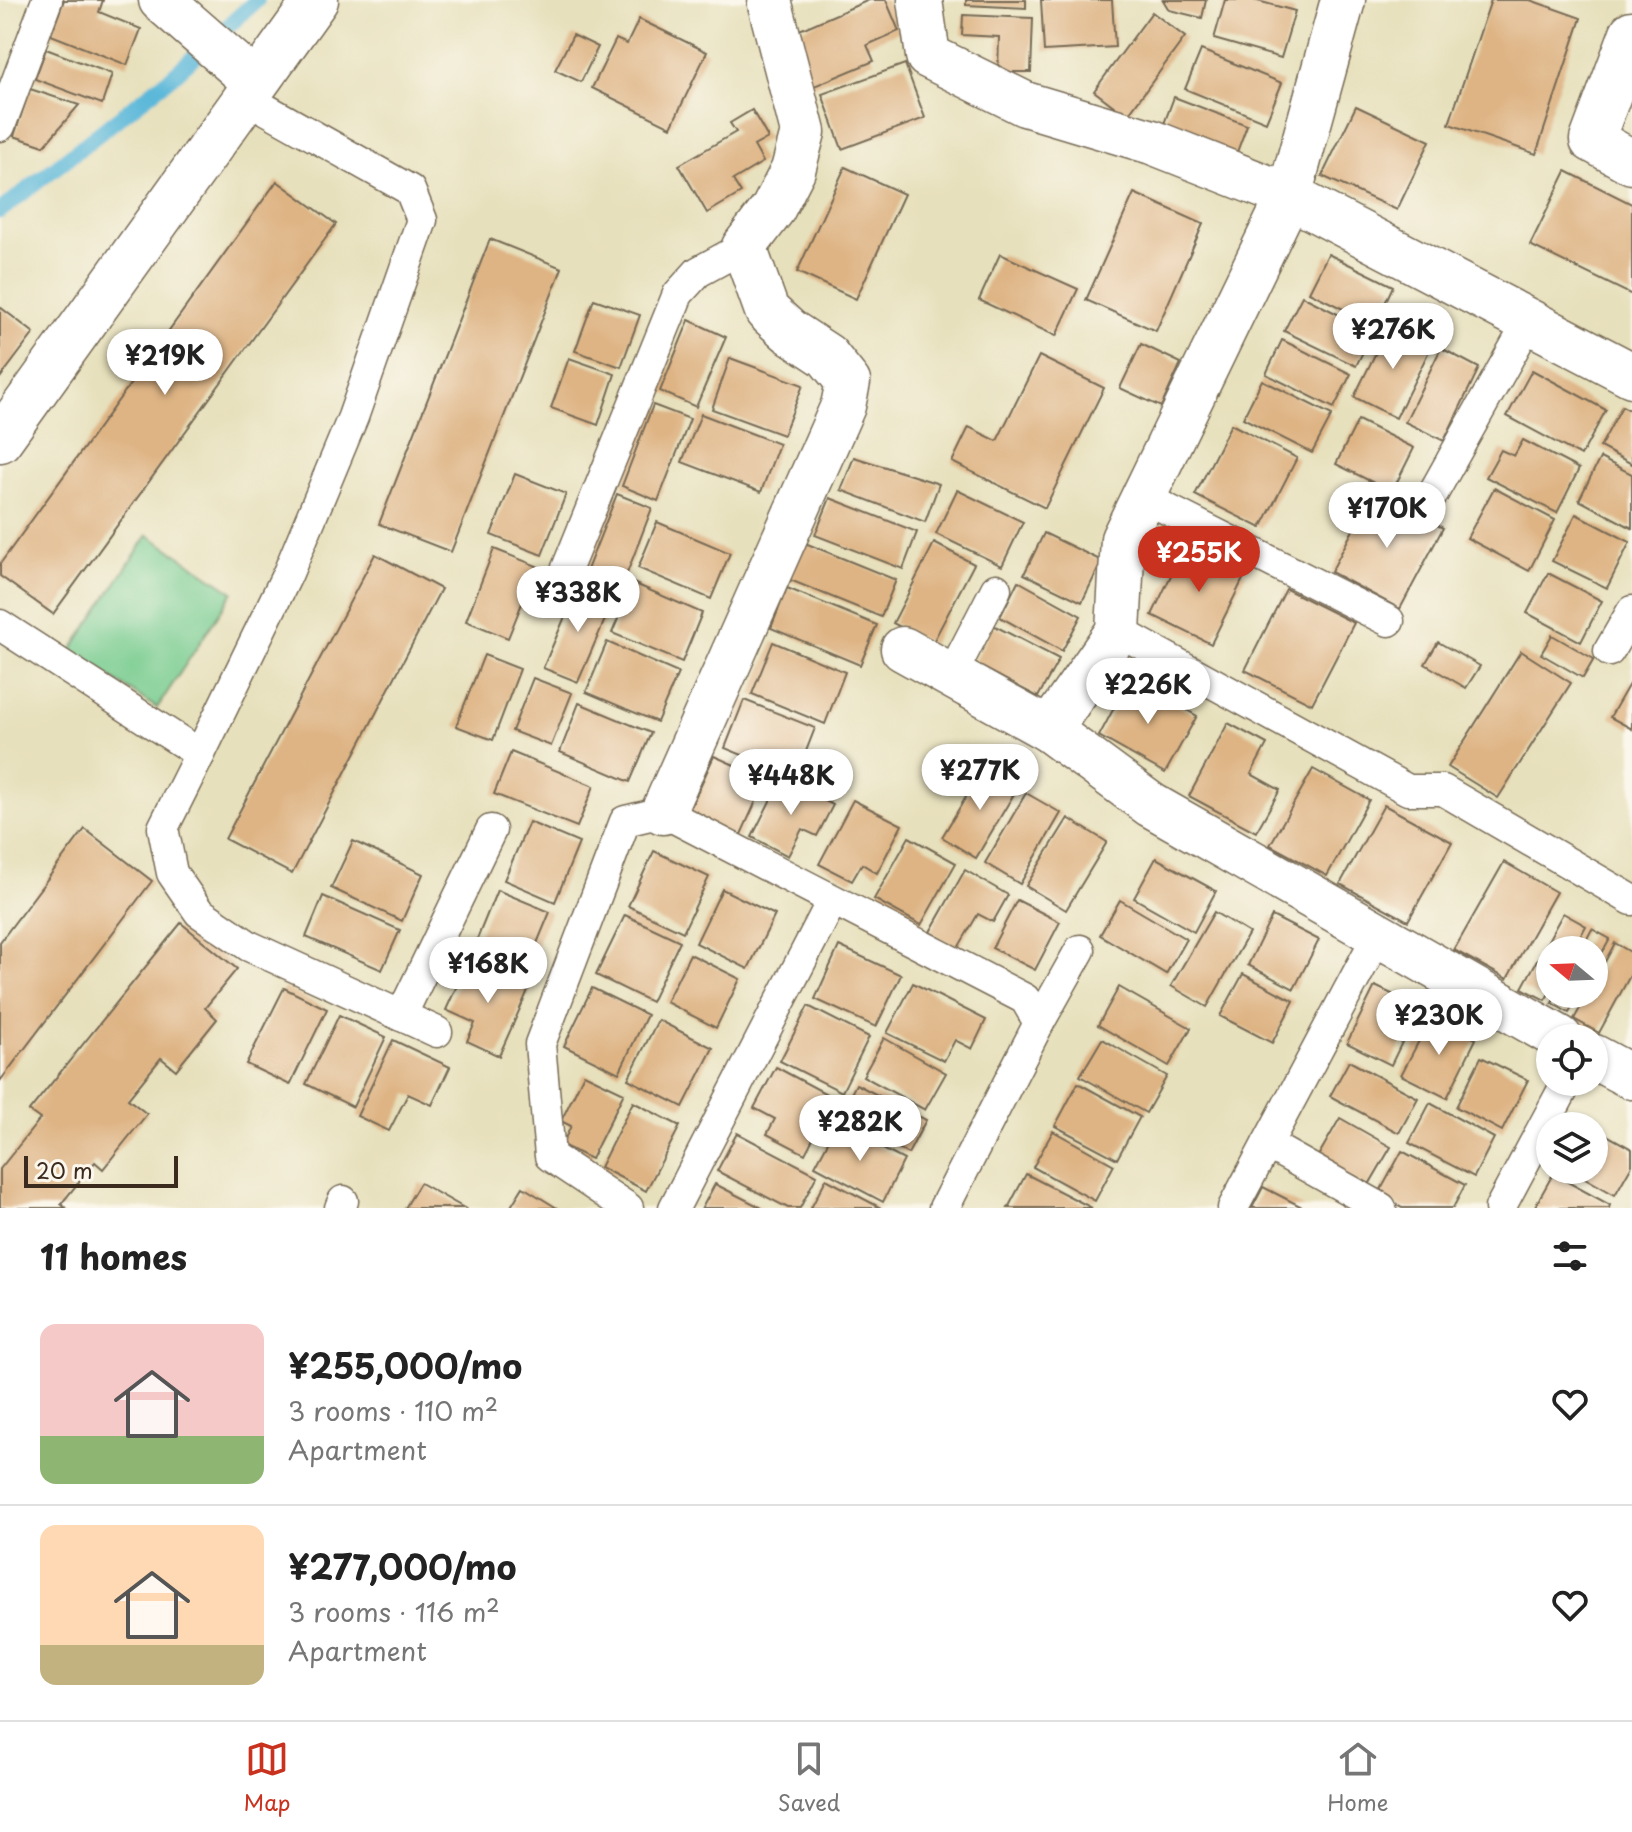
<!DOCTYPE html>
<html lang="en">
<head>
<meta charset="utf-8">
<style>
  body { margin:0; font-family:"Playpen Sans",sans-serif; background:#f2f2f2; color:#222; height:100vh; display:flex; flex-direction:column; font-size:30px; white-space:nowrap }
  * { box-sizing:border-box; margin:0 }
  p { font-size:26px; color:#767676 }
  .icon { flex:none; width:44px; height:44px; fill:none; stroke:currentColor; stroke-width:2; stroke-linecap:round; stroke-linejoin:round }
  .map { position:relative; height:1208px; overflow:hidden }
  .drawer { display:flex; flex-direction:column; background:#fff; flex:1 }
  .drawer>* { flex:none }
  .needle { width:52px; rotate:289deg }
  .tools { position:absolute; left:1536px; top:936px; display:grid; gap:16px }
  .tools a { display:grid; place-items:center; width:72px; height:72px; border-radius:50%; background:#fff; box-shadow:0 2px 6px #0004; font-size:40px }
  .scale { position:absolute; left:24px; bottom:20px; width:154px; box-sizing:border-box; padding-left:8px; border:4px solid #3b2a1e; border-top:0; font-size:22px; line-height:28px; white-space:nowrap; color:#3b2a1e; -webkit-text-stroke:6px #fbf7ec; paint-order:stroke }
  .price { position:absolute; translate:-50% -68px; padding:0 18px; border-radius:28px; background:#fff; color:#222; font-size:26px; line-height:52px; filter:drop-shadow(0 2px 4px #0008) }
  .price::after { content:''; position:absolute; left:50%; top:48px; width:24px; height:18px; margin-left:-12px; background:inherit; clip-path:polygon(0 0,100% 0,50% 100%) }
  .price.on { background:#c8321e; color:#fff }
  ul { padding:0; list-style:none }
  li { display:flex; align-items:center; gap:24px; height:200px; padding:0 40px }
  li+li { border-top:2px solid #e0e0e0 }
  li span { display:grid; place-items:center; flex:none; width:224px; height:160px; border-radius:16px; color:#555 }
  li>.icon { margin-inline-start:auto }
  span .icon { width:96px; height:96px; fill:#fffc; stroke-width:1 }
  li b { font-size:34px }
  h2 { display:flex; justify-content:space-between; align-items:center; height:96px; padding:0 40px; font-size:34px }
  .tabs { display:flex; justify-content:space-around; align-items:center; height:112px; border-top:2px solid #e0e0e0; background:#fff; font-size:22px; color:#767676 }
  .tabs a { display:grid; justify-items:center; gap:4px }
  .tabs .on { color:#c8321e }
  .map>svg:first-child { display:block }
  .green { fill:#78cc90; stroke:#5a7b57; stroke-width:2 }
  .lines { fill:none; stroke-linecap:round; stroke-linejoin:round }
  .stream { stroke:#5bb8d9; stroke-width:16 }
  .building { fill:#deb484 }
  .lane-casing { stroke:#776a55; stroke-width:33 }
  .street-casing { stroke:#776a55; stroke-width:47 }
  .lane { stroke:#fff; stroke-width:30 }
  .street { stroke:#fff; stroke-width:44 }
</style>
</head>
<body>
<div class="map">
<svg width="1632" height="1208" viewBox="0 0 1632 1208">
  <rect width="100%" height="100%" fill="#fbf7ec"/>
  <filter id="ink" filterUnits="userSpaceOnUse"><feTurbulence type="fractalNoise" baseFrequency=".0125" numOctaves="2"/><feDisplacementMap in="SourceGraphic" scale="16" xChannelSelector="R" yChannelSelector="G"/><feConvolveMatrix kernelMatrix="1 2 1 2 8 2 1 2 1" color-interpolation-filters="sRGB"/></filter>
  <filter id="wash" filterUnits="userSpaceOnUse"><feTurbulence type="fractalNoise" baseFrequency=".006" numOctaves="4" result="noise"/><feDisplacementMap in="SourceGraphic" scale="32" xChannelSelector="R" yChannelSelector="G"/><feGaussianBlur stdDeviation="1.8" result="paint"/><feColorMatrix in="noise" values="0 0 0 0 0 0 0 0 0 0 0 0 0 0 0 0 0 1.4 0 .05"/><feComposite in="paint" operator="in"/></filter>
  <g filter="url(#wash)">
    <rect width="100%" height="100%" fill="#e7e0bc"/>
    <path class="green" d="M148,535l85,57 -76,116 -86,-57z"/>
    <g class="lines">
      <path class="stream" d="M0,211l175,-137 82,-74"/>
    </g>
    <g id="blocks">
      <g class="building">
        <path d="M64,0h39l-4,12 42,17 -14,36 -76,-30z"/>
        <path d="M869,0h17l13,31 -32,14 7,16 -62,26 -22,-53z"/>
        <path d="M966,0h60v8l-60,-3z"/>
        <path d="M1041,0h71l3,47 -71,4z"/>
        <path d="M1163,0h43l-4,18 -33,-8z"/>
        <path d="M1225,0h29l41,11 -14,47 -67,-19z"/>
        <path d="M1491,0h39l51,18 -45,136 -87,-30z"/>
        <path d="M1152,12l33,25 -58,79 -33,-25z"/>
        <path d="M963,15l70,3 -2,54h-33l1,-35 -37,-2z"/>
        <path d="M639,19l68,33 -36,75 -79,-39 24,-49 11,5z"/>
        <path d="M573,35l25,12 -17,35 -26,-12z"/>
        <path d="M46,49l66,25 -10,30 -67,-25z"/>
        <path d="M1201,50l81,33 -16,39 -81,-33z"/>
        <path d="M905,64l20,54 -83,31 -20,-55z"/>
        <path d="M30,89l49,16 -35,41 -30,-10z"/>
        <path d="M1174,97l73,28 -13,35 -73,-28z"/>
        <path d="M1356,106l74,35 -33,69 -75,-34z"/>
        <path d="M752,110l16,28 -14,8 9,16 -30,18 8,13 -34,20 -28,-48 57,-33 -6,-9z"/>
        <path d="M845,167l59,27 -48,105 -59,-27z"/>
        <path d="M1566,171l66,33v91l-102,-50z"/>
        <path d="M277,181l59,43 -283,390 -53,-38v-12z"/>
        <path d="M1134,193l69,31 -47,107 -70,-31z"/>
        <path d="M490,239l72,29 -111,284 -72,-28z"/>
        <path d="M1000,254l78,35 -22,47 -77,-36z"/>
        <path d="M1328,254l65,32 -18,39 -66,-33z"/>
        <path d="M1302,296l71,36 -17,34 -72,-35z"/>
        <path d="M594,299l46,16 -19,52 -46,-16z"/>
        <path d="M0,307l34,26 -34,45z"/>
        <path d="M689,320l37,17 -30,70 -36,-16z"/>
        <path d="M1390,324l42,21 -36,73 -42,-21z"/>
        <path d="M1282,340l69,34 -17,34 -68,-34z"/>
        <path d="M1141,344l40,19 -20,44 -41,-19z"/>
        <path d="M1441,348l38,20 -35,73 -39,-19z"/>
        <path d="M1039,356l65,32 -59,120 -93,-46 17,-35 28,14z"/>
        <path d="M569,358l46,16 -17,51 -47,-17z"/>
        <path d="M730,358l73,27 -20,50 -71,-26z"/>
        <path d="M1532,370l74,40 -25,46 -74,-40z"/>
        <path d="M1262,380l70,35 -20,38 -69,-35z"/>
        <path d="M653,405l37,14 -32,82 -36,-15z"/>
        <path d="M1622,406l10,5v53l-32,-17z"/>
        <path d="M701,414l78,30 -18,48 -79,-30z"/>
        <path d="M1358,420l56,28 -22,44 -56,-28z"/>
        <path d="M1231,424l66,34 -36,70 -66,-33z"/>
        <path d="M1523,440l56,29 -22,44 -71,-36 15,-27 13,6z"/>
        <path d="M854,457l85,27 -14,38 -84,-32z"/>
        <path d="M1600,458l32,16v54l-53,-28z"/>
        <path d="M515,474l51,20 -24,61 -51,-20z"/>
        <path d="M1494,488l61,32 -26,51 -62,-33z"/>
        <path d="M957,490l66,32 -21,44 -66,-32z"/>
        <path d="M1373,492l70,36 -43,81 -69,-37z"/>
        <path d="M617,494l35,14 -33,86 -36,-14z"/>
        <path d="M830,498l87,34 -14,37 -88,-34z"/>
        <path d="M1576,514l54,28 -23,46 -55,-27z"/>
        <path d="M657,522l73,31 -19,46 -73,-31z"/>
        <path d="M1044,533l58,28 -20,41 -58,-28z"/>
        <path d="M805,543l91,37 -15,37 -91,-37z"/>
        <path d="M934,543l40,21 -42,80 -39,-21z"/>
        <path d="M1186,544l60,29 -35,71 -59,-29z"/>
        <path d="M494,549l43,17 -29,72 -42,-17z"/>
        <path d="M375,554l66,35 -149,285 -67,-35z"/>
        <path d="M1548,573l54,28 -21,41 -54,-29z"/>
        <path d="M1018,581l63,35 -19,35 -62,-34z"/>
        <path d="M633,583l69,30 -20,49 -70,-29z"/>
        <path d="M578,586l35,15 -35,81 -35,-14z"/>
        <path d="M787,588l90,37 -17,40 -89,-37z"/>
        <path d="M1286,589l68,34 -42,81 -67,-34z"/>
        <path d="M993,625l66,34 -21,38 -64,-34z"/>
        <path d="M1552,635l42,24 -11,19 -42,-24z"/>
        <path d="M607,642l71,31 -21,49 -71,-30z"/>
        <path d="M773,642l72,30 -20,52 -73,-30z"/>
        <path d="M1438,642l42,24 -14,22 -41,-24z"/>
        <path d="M1521,651l50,32 -73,115 -50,-31z"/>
        <path d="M484,655l36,14 -27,71 -37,-14z"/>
        <path d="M533,678l39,15 -21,53 -39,-15z"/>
        <path d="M1130,678l67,38 -32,57 -66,-37z"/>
        <path d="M1632,679v50l-22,-12z"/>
        <path d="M744,700l71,28 -19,49 -71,-29z"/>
        <path d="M579,703l72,30 -21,49 -70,-30z"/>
        <path d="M1228,723l39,21 -16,30 29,16 -24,42 -67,-36z"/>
        <path d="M511,752l83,34 -17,41 -83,-33z"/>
        <path d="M714,756l52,23 -27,60 -52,-24z"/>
        <path d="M984,767l34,20 -42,71 -34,-21z"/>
        <path d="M1313,769l56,31 -42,76 -57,-31z"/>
        <path d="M781,779l52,26 -16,31 -15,-7 -14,27 -36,-19z"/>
        <path d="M1026,793l35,20 -41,71 -35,-21z"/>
        <path d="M853,800l49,25 -25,48 -15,-9 -10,17 -33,-17z"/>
        <path d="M1384,805l68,37 -44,79 -68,-37z"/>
        <path d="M1068,818l39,24 -41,68 -40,-24z"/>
        <path d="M529,822l50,21 -24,59 -51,-22z"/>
        <path d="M85,829l67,52 -152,200v-139z"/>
        <path d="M909,837l47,26 -35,62 -47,-26z"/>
        <path d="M353,841l70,33 -21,47 -71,-33z"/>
        <path d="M654,851l55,26 -26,55 -55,-26z"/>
        <path d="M1156,858l60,33 -22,41 -60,-34z"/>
        <path d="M1504,862l52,30 -49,87 -53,-29z"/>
        <path d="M965,870l43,25 -15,27 -15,-8 -20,34 -28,-16z"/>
        <path d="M722,889l53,26 -27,54 -52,-26z"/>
        <path d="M497,890l53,22 -24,58 -53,-21z"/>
        <path d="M323,896l77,34 -18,40 -76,-33z"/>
        <path d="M1017,900l43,22 -25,48 -43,-22z"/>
        <path d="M1120,900l66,39 -20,35 -66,-39z"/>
        <path d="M1214,912l35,21 -42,74 -36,-21z"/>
        <path d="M1563,913l23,13 -13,24h-23v42l-5,8 -23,-12z"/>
        <path d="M625,915l55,26 -29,61 -55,-27z"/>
        <path d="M1272,916l47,24 -25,49 -46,-24z"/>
        <path d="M181,923l56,46 -32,39 12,11 -41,51 -15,-12 -33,41 19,15 -44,55 -8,-7 -34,42 5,4h-66v-39l40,-50 -11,-8z"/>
        <path d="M1592,929l18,10 -16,29v-18h-13z"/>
        <path d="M1615,943l17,10v19l-33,61 -25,-14 14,-25h6v-12z"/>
        <path d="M839,946l62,29 -25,52 -61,-28z"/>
        <path d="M690,954l50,25 -24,49 -50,-26z"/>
        <path d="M469,959l61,27 -31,70 -32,-15 8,-18 -29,-13z"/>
        <path d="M1243,974l51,27 -22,42 -52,-27z"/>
        <path d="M913,983l73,37 -14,29 -17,-9 -11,21 -57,-28z"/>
        <path d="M1375,986l44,21 -28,58 -44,-22z"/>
        <path d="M1119,987l72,41 -22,38 -71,-41z"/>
        <path d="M284,988l43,21 -37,76 -44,-21z"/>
        <path d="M592,988l55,27 -28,58 -55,-27z"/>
        <path d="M1557,994h23l-11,19 -17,-10z"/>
        <path d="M808,1006l61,31 -27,55 -62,-31z"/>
        <path d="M339,1015l47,22 -33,70 -47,-23z"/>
        <path d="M1432,1016l44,23 -29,59 -46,-23z"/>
        <path d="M658,1020l55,28 -30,59 -55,-28z"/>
        <path d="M884,1038l62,35 -21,37 -62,-34z"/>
        <path d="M1102,1039l65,37 -21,37 -66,-37z"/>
        <path d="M393,1040l57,27 -18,38 -24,-11 -19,37 -32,-15z"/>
        <path d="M1481,1057l47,23 -26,51 -46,-24z"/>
        <path d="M1349,1061l69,37 -19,35 -69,-37z"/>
        <path d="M776,1067l58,31 -29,56 -38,-20 8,-15 -21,-11z"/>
        <path d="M584,1074l40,19 -33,66 -29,-14 9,-19 -10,-5z"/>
        <path d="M1078,1083l62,34 -23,42 -62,-33z"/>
        <path d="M856,1084l70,36 -18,34 -69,-37z"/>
        <path d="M633,1102l47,24 -34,65 -46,-24z"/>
        <path d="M1430,1103l64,35 -20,39 -65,-34z"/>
        <path d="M1340,1118l51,29 -24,41 -50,-30z"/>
        <path d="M837,1125l67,35 -21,42 -68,-36z"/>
        <path d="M1594,1128l38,21v16l-17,30 -44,-25h23z"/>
        <path d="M1053,1131l61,34 -19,36 -62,-34z"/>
        <path d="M737,1133l80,42 -17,33h-12l-71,-37z"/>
        <path d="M1402,1151l63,34 -12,23h-51l-24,-13z"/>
        <path d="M1026,1174l66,34h-84z"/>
        <path d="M1553,1174l57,31 -1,3h-75z"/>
        <path d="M826,1179l55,29h-70z"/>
        <path d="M420,1183l44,25h-59z"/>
        <path d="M715,1184l47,24h-60z"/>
        <path d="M523,1187l34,21h-47z"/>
        <path d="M1263,1187l41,21h-52z"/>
      </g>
    </g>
  </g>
  <g filter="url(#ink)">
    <use href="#blocks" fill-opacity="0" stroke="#776a55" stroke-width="2"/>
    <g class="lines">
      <g class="lane-casing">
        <g id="lane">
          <path d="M0,126l47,-126"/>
          <path d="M1143,497l246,124"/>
          <path d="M1431,497l97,-174"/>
          <path d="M561,583l117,-289 20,-22 46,-25"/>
          <path d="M0,625l200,129 88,-181 65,-156 69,-197 -12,-30 -164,-92"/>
          <path d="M1118,631l290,159h35l189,110"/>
          <path d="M1609,651l23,-40"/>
          <path d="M951,676l45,-87"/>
          <path d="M200,754l-37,74 9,45 27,39 50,34 188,86"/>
          <path d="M401,1016l90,-186"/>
          <path d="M1039,1023l41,-73"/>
          <path d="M1267,1144l114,64"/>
          <path d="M340,1208l3,-7"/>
          <path d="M628,1208l-78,-52 -10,-112 85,-223 38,-9 362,187 14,24 -95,185"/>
          <path d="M674,1208l158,-307"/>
          <path d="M1233,1208l145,-273"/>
          <path d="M1500,1208l67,-126"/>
        </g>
      </g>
      <g class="street-casing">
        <g id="street">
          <path d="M161,0l94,82"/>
          <path d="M920,0l8,56 97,48 127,38 137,54 343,179"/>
          <path d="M1632,33l-40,107 40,22"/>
          <path d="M0,440l316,-440"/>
          <path d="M903,649l146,81 102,75 409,233"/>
          <path d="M1049,730l69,-99 5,-92 166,-343 54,-196"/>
          <path d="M663,812l180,-406 5,-24 -21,-26 -38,-25 -22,-20 -23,-64 29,-38 20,-39 10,-38 -33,-128"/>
          <path d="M1594,1057l38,20"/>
        </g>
      </g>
      <use href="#lane" class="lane"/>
      <use href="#street" class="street"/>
    </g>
  </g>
</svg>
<div class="tools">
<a><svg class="needle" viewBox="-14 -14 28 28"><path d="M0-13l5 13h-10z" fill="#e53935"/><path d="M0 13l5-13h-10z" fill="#767676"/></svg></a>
<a><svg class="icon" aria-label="locate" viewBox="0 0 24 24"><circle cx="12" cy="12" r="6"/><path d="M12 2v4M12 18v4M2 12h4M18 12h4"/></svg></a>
<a><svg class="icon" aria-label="layers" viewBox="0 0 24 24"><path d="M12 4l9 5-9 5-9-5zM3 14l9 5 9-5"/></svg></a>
</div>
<div class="scale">20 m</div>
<b class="price" style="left:1393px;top:371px">¥276K</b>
<b class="price" style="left:165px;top:397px">¥219K</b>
<b class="price" style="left:1387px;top:550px">¥170K</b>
<b class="price on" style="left:1199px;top:594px">¥255K</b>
<b class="price" style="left:578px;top:634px">¥338K</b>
<b class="price" style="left:1148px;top:726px">¥226K</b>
<b class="price" style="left:980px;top:812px">¥277K</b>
<b class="price" style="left:791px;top:817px">¥448K</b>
<b class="price" style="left:488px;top:1005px">¥168K</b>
<b class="price" style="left:1439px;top:1057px">¥230K</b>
<b class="price" style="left:860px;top:1163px">¥282K</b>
</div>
<section class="drawer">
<h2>11 homes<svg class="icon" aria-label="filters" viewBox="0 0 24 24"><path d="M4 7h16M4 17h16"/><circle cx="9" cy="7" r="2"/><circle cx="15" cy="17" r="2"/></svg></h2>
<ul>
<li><span style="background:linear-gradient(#f6c9c9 70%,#8fb573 0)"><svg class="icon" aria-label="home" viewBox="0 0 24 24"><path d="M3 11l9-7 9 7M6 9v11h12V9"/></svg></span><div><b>¥255,000/mo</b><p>3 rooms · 110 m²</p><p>Apartment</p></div><svg class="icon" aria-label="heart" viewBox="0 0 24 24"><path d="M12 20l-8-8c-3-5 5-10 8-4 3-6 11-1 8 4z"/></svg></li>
<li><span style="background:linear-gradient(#ffd9b3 75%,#c2b280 0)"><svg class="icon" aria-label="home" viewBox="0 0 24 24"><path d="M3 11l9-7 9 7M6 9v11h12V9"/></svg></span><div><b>¥277,000/mo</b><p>3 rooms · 116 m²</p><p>Apartment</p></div><svg class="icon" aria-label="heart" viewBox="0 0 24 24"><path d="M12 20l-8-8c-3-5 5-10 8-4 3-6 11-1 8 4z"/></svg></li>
</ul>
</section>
<nav class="tabs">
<a class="on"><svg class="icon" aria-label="map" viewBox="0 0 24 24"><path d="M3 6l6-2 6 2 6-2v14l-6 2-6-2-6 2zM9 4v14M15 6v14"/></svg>Map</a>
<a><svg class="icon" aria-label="saved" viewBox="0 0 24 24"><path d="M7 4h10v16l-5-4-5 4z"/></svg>Saved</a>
<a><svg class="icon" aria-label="home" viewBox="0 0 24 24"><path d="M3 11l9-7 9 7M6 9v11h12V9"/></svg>Home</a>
</nav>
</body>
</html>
